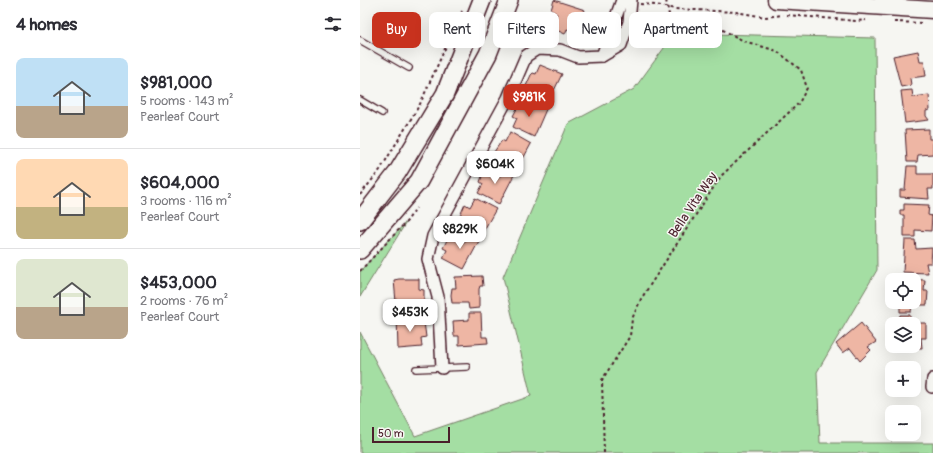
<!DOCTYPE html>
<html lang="en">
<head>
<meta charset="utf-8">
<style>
  body { margin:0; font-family:Pangolin,sans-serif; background:#f2f2f3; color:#2b2b33; height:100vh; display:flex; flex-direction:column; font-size:15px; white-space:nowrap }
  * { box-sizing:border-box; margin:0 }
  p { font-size:13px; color:#7c7c81 }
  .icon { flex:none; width:22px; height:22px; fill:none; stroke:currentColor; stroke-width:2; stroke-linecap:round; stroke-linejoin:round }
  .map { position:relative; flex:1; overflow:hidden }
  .side { display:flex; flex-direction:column; background:#fff; width:360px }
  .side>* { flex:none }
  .top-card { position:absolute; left:12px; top:12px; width:380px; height:36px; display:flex; gap:8px }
  .controls { position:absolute; left:525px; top:273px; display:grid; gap:8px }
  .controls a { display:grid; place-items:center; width:36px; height:36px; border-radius:8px; background:#fff; box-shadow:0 4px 16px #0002; font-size:20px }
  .scale { position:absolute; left:12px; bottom:10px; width:78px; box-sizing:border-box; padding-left:4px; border:2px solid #4a1f2b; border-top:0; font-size:11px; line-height:14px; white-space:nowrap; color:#4a1f2b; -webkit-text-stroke:3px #f6f6f2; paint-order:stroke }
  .price { position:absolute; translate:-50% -34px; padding:0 9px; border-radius:8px; background:#fff; color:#222; font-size:13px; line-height:26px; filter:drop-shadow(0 1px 2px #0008) }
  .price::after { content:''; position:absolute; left:50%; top:24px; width:12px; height:9px; margin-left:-6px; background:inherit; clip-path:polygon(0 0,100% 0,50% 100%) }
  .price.selected { background:#c8321e; color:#fff }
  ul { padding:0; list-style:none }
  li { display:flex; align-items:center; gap:12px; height:100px; padding:0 16px }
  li+li { border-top:1px solid #e1e1e2 }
  li span { display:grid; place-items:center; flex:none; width:112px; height:80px; border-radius:8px; color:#555 }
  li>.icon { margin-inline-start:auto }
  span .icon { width:48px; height:48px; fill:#fffc; stroke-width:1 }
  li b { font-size:17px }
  h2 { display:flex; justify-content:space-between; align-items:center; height:48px; padding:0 16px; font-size:17px }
  .chip { padding:0 14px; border-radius:8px; background:#fff; box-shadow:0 4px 16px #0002; font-size:14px; line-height:36px }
  .chip.selected { background:#c8321e; color:#fff }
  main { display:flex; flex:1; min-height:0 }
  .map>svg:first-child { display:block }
  .green { fill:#a4dea3; stroke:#777e67 }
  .building { fill:#eeb6a4; stroke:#4a1f2b }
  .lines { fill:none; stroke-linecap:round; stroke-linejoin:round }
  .lane-casing { stroke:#4a1f2b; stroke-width:8 }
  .street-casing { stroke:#4a1f2b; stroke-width:14 }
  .secondary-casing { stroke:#4a1f2b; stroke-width:19 }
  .primary-casing { stroke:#4a1f2b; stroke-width:20 }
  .path { stroke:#4a1f2b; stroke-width:2; stroke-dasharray:3 3; stroke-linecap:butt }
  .lane { stroke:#f6f6f2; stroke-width:5.5 }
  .street { stroke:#f6f6f2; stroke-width:11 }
  .secondary { stroke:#f6f6f2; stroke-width:16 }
  .primary { stroke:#f6f6f2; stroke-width:17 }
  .labels { text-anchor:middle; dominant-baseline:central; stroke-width:3; stroke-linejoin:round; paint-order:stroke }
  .street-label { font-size:13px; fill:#4a1f2b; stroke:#f6f6f2 }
</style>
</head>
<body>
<main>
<section class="side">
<h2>4 homes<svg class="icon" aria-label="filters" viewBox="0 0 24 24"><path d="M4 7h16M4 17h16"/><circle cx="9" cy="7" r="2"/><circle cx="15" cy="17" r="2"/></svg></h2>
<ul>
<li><span style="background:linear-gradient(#bfe0f5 60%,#b9a48a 0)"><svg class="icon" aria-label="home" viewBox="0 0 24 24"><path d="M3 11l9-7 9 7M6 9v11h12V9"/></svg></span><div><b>$981,000</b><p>5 rooms · 143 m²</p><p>Pearleaf Court</p></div></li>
<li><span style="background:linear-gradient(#ffd9b3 60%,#c2b280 0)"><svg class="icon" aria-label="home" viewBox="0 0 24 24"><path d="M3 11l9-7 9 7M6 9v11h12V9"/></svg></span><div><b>$604,000</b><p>3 rooms · 116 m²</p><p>Pearleaf Court</p></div></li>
<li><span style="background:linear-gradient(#dfe7d0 60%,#b9a48a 0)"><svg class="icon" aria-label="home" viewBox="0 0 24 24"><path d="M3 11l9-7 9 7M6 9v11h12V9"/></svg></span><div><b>$453,000</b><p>2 rooms · 76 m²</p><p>Pearleaf Court</p></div></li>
</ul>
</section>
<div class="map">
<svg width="573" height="453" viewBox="0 0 573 453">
  <rect width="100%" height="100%" fill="#f6f6f2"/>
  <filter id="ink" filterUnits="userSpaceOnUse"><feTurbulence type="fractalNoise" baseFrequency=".025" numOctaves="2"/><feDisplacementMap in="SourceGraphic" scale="8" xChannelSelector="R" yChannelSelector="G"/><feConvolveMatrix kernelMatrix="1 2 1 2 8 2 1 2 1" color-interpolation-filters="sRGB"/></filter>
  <g filter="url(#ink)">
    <g class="green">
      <path d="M315,33l200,5 2,232 -60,102 3,71h113v10h-573v-121l55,104 116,-40 -28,-119 65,-153 66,-35z"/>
      <path d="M47,221l-47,76v-26z"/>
    </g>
    <g class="building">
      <path d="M194,0l31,10 -9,23 -9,-4 -2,5 -13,-6 5,-14 -6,-4z"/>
      <path d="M558,51l2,10h4l2,15 -16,2 1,7 -10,2 -8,-31z"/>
      <path d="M180,65l22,9 -14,29 -9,-4 2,-7 -15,-6 5,-11 2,-2 3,1z"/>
      <path d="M552,90l1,7 16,-2 1,15 -4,1v5l3,4 -24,3 -4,-32z"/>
      <path d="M160,103l14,6 4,-6 9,4 -13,30 -21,-10 4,-9 -4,-2z"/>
      <path d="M569,129v10h4v15l-15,1 -1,7h-10l-2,-32z"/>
      <path d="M150,132l21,12 -15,28 -10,-5 2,-7 -14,-8 8,-12 3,2z"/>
      <path d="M547,166h10v8h16v15h-5l1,10 -29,-2v-7h5z"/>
      <path d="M125,168l15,8 4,-6 10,5 -15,29 -21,-11 5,-9 -3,-2z"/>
      <path d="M115,198l21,11 -16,28 -10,-5 3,-6 -14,-8 6,-14 5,3z"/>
      <path d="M544,204l25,1 -1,10 4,1 -1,15 -16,-1v7h-11v-22h-4v-5h4z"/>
      <path d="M90,234l14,8 4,-6 11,5 -15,28 -21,-11 4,-8 -4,-2z"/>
      <path d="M545,240h10l1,9 16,-1 -1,15h-5l2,10 -25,-1z"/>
      <path d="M122,276l1,10h-3l-1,3v19l-10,1 -1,-6h-16l-1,-8 1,-7h4l-1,-11z"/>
      <path d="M39,279h20v10l5,1v14l-16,2v6l-11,1 -3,-33z"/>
      <path d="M541,279l24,1 -1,11h4l-1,14h-15l-1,7h-11v-10h14v-22z"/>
      <path d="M109,313h12l1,24h5l1,6 -29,2v-9h-5l-1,-15 16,-1z"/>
      <path d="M540,315h10v8h16v15h-5l1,10 -25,-1 17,-1v-22h-16z"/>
      <path d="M48,316l1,7 15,-1 2,15 -5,1 1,9 -24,2 -1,-32z"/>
      <path d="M501,323l15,19 -8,5 3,3 -11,11 -10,-13 -7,5 -7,-9z"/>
    </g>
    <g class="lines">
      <g class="lane-casing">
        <g id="lane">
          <path d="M0,40l49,28"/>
          <path d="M0,100l22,13"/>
          <path d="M56,369l51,-2"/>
        </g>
      </g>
      <g class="street-casing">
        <g id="street">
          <path d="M242,56l20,-56"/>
          <path d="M82,368l-4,-71 -10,-38 5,-23 75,-138 18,-42 11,-7 23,1 18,7 24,-1 19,-11 8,-23 2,-22"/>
          <path d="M572,387l1,-8"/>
        </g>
      </g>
      <g class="secondary-casing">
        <path id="secondary" d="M416,0l157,10"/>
      </g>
      <g class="primary-casing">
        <g id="primary">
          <path d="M0,221l37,-48 48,-79 37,-94"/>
          <path d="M0,250l59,-69 69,-127 21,-54"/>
        </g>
      </g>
      <g class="path">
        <path d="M280,4l16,1 19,4 61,3 29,5 18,-2"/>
        <path d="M427,15l70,6 9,-1"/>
        <path d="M534,22l30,1"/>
        <path d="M0,195l20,-25 40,-66 42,-93"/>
        <path d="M0,271l47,-50 9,-13"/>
        <path d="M244,453l-2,-73 28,-44 2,-17 9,-20 80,-123 78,-73 8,-15 -6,-18 -24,-19 -33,-10 -23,-12 -38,-4 -14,-10 -3,-15"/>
      </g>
      <use href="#lane" class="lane"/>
      <use href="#street" class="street"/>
      <use href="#secondary" class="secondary"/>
      <use href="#primary" class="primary"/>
    </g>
  </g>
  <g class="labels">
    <g class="street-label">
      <text transform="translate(333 205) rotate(-56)">Bella Vita Way</text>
    </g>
  </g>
</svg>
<div class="controls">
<a><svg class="icon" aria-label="locate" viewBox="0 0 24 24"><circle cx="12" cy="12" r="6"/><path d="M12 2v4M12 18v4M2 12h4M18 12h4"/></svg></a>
<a><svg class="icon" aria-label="layers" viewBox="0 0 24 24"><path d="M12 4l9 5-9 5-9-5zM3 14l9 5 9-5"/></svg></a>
<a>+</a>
<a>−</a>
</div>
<div class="scale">50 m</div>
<b class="price selected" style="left:169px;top:118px">$981K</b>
<b class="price" style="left:135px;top:185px">$604K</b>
<b class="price" style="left:100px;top:250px">$829K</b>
<b class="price" style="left:50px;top:333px">$453K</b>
<div class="top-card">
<a class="chip selected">Buy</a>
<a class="chip">Rent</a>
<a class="chip">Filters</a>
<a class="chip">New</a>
<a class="chip">Apartment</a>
</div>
</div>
</main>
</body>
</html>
